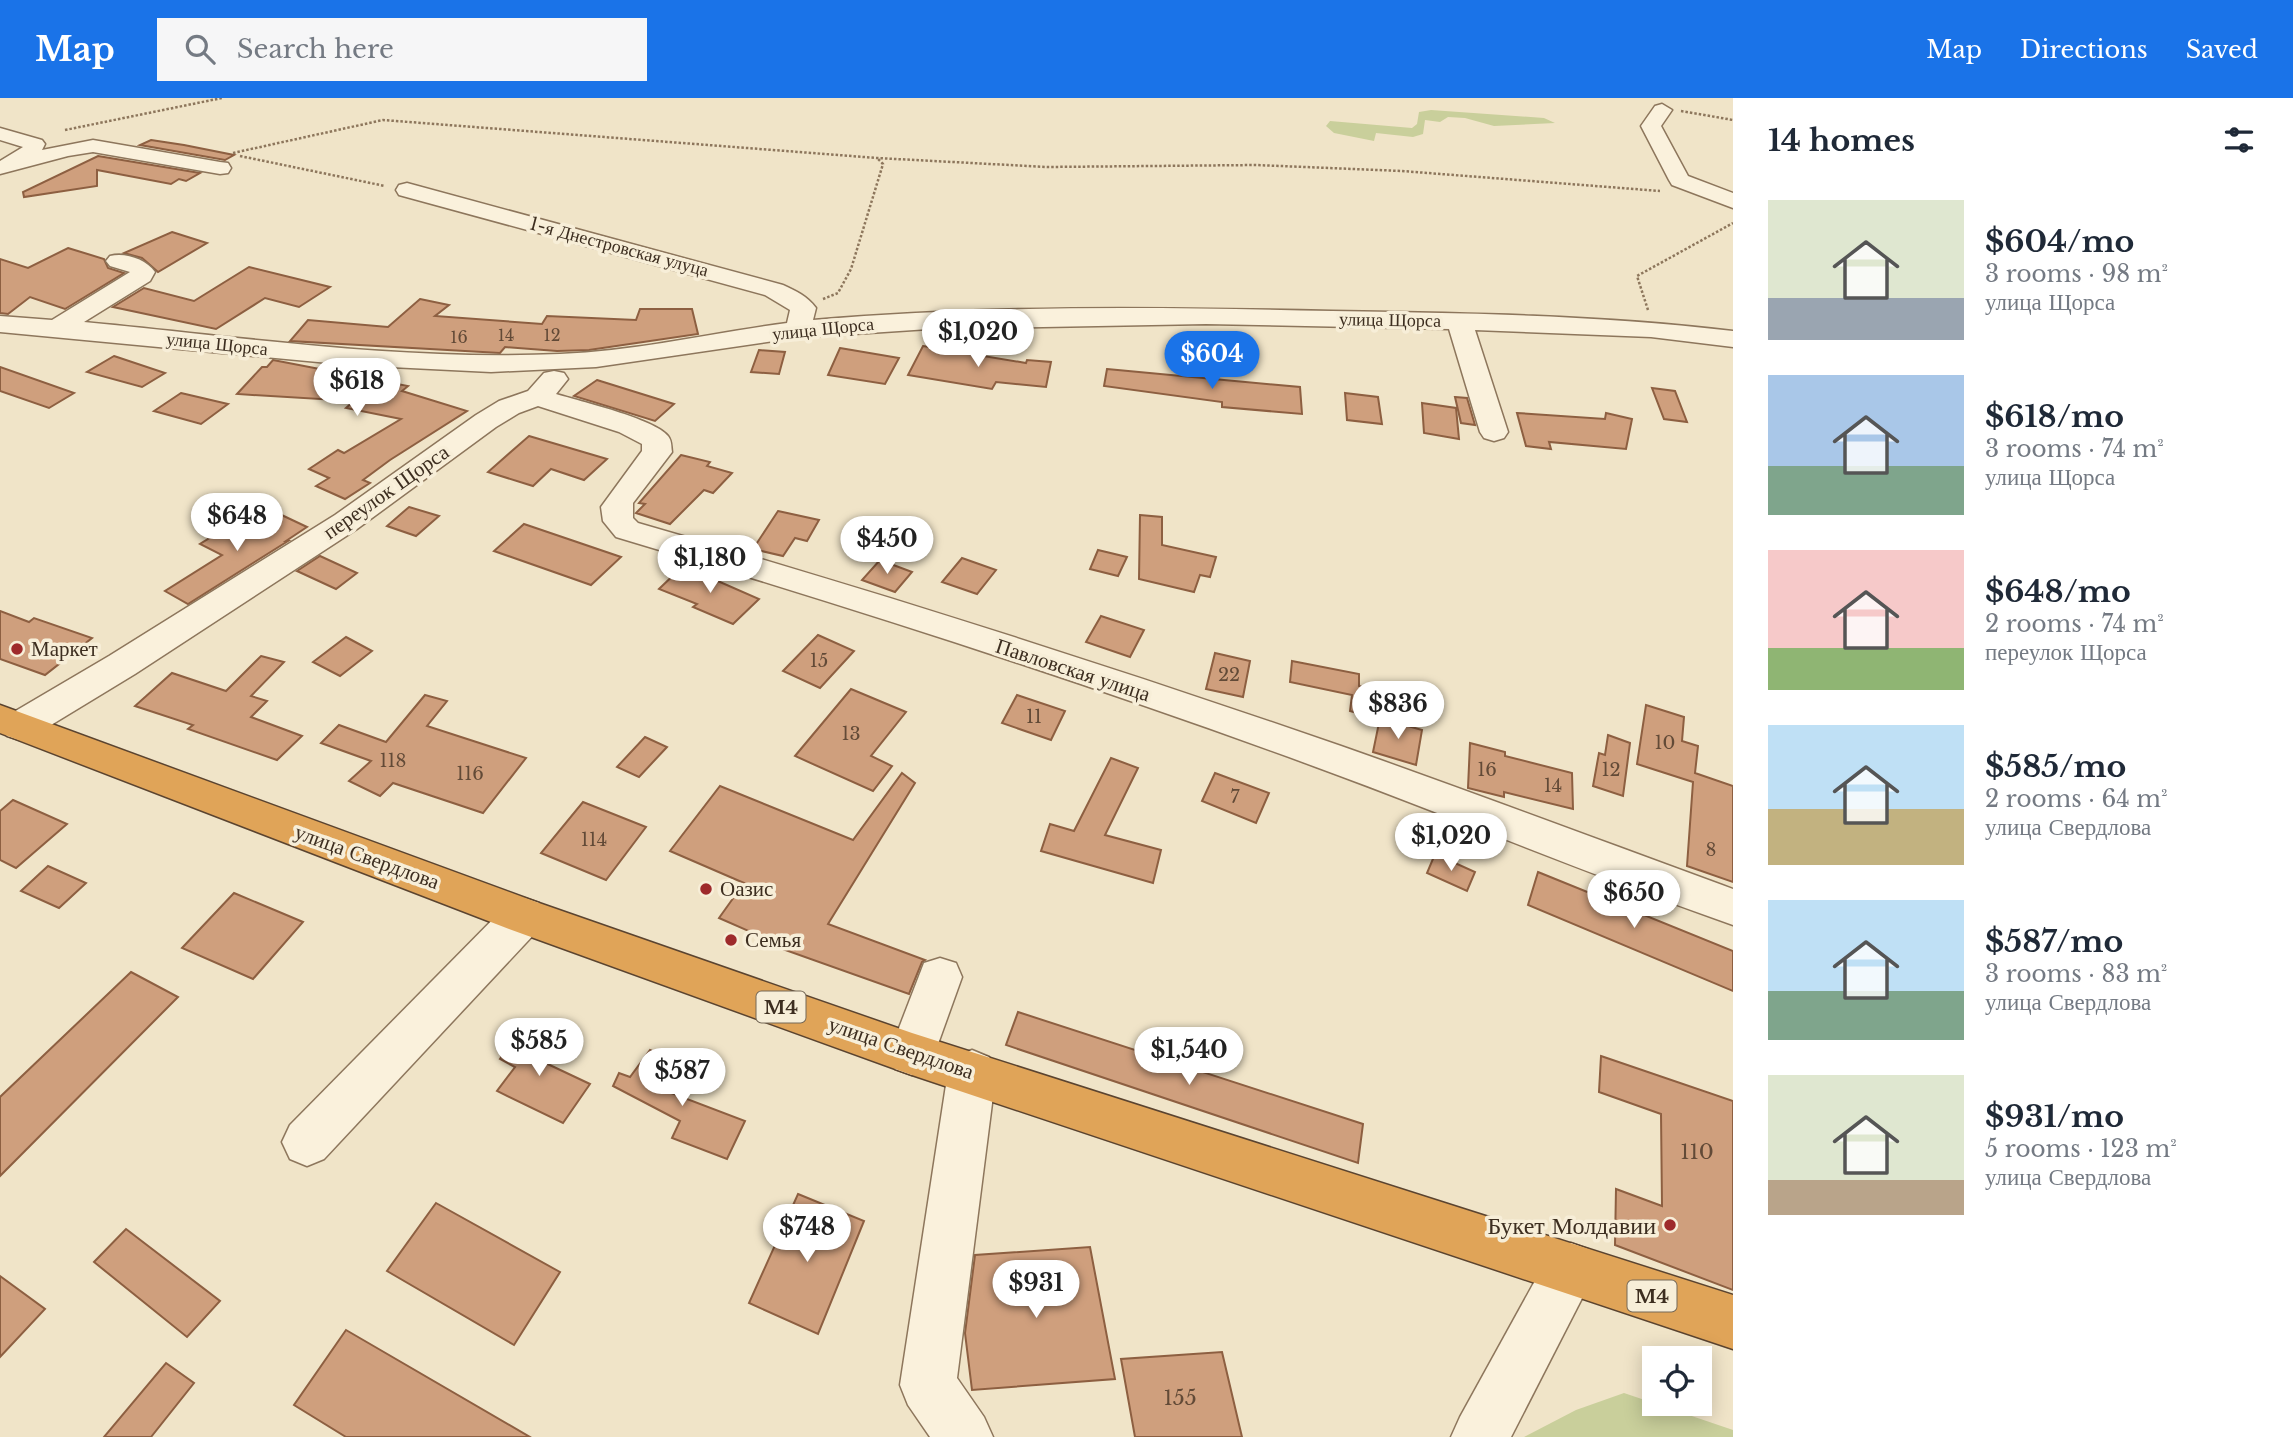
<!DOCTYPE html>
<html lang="en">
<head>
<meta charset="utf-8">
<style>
  body { margin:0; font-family:"Libre Baskerville",serif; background:#f6f6f7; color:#1f2937; height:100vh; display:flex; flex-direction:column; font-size:26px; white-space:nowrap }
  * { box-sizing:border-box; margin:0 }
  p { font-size:23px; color:#747a83 }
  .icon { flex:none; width:38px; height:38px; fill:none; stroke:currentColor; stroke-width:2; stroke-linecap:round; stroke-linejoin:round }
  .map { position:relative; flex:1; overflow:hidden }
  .side { display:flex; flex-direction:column; background:#fff; width:560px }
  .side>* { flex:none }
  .fabs { position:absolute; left:1642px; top:1248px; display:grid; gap:14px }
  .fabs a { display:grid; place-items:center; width:70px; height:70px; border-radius:0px; background:#fff; box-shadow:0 4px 18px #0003; font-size:35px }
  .price { position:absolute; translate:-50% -60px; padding:0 16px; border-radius:24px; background:#fff; color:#222; font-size:23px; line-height:46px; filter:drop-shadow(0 2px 4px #0008) }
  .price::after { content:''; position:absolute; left:50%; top:42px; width:21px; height:16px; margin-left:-10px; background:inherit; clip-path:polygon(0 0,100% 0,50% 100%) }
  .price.selected { background:#1a73e8; color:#fff }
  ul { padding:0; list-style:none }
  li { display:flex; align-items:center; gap:21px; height:175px; padding:0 35px }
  li span { display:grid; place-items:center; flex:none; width:196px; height:140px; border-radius:0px; color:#555 }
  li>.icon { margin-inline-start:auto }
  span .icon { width:84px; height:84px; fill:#fffc; stroke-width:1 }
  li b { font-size:30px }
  h2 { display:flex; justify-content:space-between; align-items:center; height:84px; padding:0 35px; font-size:30px }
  header { display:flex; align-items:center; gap:42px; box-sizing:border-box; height:98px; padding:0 35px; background:#1a73e8; color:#fff }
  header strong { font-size:33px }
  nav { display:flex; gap:38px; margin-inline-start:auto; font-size:24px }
  .search { width:490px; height:63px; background:#f6f6f7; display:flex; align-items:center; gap:18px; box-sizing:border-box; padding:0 24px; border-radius:0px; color:#747a83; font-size:26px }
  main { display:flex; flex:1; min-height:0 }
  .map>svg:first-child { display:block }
  .green { fill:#c9cf9b }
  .building { fill:#cf9f7d; stroke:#8d5f41; stroke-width:2 }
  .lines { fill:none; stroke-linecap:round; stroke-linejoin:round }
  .minor-casing { stroke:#8d765c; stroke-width:3 }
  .highway-casing { stroke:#5b4430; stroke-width:3 }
  .path { stroke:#8d765c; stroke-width:2.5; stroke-dasharray:2.5 2; stroke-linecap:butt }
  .minor { fill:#faf1dc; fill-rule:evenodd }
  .highway { fill:#e0a458; fill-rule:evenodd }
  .poi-dot { fill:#9e2a2b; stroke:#f7eed8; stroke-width:2.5 }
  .labels { text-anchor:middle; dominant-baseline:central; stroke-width:7; stroke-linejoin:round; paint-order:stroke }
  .far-number-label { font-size:16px; fill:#624a37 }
  .far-street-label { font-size:18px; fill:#3d2e20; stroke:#f7eed8 }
  .number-label { font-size:18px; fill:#624a37 }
  .shield { fill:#f7eed8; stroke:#756857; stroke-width:2 }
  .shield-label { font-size:19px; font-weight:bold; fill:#3d2e20 }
  .street-label { font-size:21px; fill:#3d2e20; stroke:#f7eed8 }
  .poi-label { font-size:21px; fill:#3d2e20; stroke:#f7eed8; text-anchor:start }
  .near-number-label { font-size:21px; fill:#624a37 }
  .near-poi-label { font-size:24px; fill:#3d2e20; stroke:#f7eed8; text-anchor:end }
</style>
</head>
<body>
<header>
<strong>Map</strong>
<div class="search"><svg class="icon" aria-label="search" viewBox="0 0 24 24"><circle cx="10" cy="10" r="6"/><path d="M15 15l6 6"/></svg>Search here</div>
<nav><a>Map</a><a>Directions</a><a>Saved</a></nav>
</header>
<main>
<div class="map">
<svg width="1733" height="1339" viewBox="0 0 1733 1339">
  <rect width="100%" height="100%" fill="#f0e4c8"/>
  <g class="green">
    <path d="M1431,12l113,8 11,5 -61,3 -29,-8 -17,-1 -8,5 -15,-2 -2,14 -10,3 -37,-4 -2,8 -40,-8 -8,-7 4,-5 82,7 5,-4 2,-12z"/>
    <path d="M1624,1295l109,37v7h-209l52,-27z"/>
  </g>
  <g class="building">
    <path d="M151,42l33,5 50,10 -9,5 -85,-15z"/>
    <path d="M98,58l102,17 -14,8 -7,-2 -8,5 -74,-14v16l-73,11 -1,-5z"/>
    <path d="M172,134l35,11 -49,29 -16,-14 -18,-5z"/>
    <path d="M68,150l36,11 4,9 16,5 -59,36 -35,-12 -22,17 -8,-1v-54l28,9z"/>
    <path d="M249,169l81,20 -31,20 -34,-9 -49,31 -103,-22 31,-19 50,13z"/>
    <path d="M420,201l29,6 -14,11 107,8 5,-8 89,4 4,-11h52l6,25 -109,16 -32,1 -52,-4 -5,6 -210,-12 18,-21 80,7z"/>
    <path d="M923,248l103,17 1,-3 24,2 -5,25 -50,-5 -4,7 -84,-14z"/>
    <path d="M840,250l59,10 -14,26 -57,-9z"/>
    <path d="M759,252l26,2 -6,22 -28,-2z"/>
    <path d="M114,258l51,17 -23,14 -55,-15z"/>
    <path d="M273,262l135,26 -6,5 65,20 -77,49 -27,20 7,3 -25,16 -29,-13 13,-8 -20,-9 29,-19 6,3 57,-34 -55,-11 8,-7 -117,-7 25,-27h5z"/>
    <path d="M0,269l74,26 -25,15 -49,-17z"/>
    <path d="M1107,271l193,18 2,27 -80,-7v-5l-118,-16z"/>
    <path d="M597,282l77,24 -19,17 -81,-25z"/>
    <path d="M1652,290l23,3 12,31 -23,-3z"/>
    <path d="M181,295l47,11 -27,20 -47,-13z"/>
    <path d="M1345,295l33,4 4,27 -35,-4z"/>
    <path d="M1455,299l12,1 8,27 -14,-2z"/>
    <path d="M1422,305l34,5 3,31 -35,-6z"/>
    <path d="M1517,315l88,6 1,-6 26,6 -6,30 -77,-7 2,7 -25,-3z"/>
    <path d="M529,338l78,23 -23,21 -33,-11 -18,17 -45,-14z"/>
    <path d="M681,357l29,7 -3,4 25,7 -19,20 -9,-3 -34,34 -34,-11 9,-9 -6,-1z"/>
    <path d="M409,409l30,9 -23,20 -29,-10z"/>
    <path d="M271,412l36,17 -21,14h2l-100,63 -23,-13 57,-36 -22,-11 34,-21 10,5z"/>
    <path d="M778,413l41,9 -12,21 -12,-3 -12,18 -30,-7z"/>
    <path d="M1140,417l22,2v28l54,12 -6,20 -10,-2 -6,17 -55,-13z"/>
    <path d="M524,426l97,33 -30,28 -97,-34z"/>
    <path d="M1098,452l29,7 -9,19 -28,-7z"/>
    <path d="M320,458l37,17 -21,16 -39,-18z"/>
    <path d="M962,460l34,12 -19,24 -35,-12z"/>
    <path d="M880,462l32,12 -17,20 -33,-12z"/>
    <path d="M681,470l39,14 39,17 -26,25 -40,-17 4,-3 -38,-15z"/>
    <path d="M0,513l29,11 5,-4 58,20 -47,37 -45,-16z"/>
    <path d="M1101,518l43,14 -14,27 -44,-15z"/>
    <path d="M818,537l36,16 -34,37 -37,-17z"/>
    <path d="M346,539l26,14 -32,25 -27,-14z"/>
    <path d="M1215,555l35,8 -7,36 -37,-8z"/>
    <path d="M261,558l23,6 -33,34 16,5 -16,16 51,19 -25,24 -89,-31 5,-4 -58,-19 37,-33 54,18z"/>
    <path d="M1292,563l67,13v12l16,4 -4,27 -21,-6 2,-16 -62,-13z"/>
    <path d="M851,591l55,23 -35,44 21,10 -19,25 -78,-35z"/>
    <path d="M425,597l22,6 -20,25 99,32 -43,55 -90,-30 -13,13 -31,-15 22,-20 -50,-18 18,-18 47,17z"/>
    <path d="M1017,597l48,16 -14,29 -49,-17z"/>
    <path d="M1646,607l38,12 -2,24 16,5 -3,27 38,13v96l-46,-16 6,-84 -56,-18z"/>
    <path d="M1380,620l42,12 -6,35 -43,-13z"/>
    <path d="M1608,637l22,8 -7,53 -30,-10 6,-33 6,2z"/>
    <path d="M645,639l22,10 -28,30 -22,-10z"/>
    <path d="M1470,645l35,9v4l67,17 1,36 -69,-17v5l-36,-9z"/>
    <path d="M1111,660l27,10 -33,67 56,15 -8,33 -112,-32 9,-27 24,7z"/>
    <path d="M902,675l13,10 -87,141 97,36 -3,2 -13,32 -135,-48 2,-3 -57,-25 25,-35 -74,-32 50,-65 133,54z"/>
    <path d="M1215,675l54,20 -13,30 -54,-22z"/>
    <path d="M13,702l54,24 -51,44 -16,-8v-49z"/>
    <path d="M583,704l63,25 -40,53 -65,-27z"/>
    <path d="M1435,756l40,18 -8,19 -40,-18z"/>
    <path d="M48,768l38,17 -27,25 -38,-17z"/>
    <path d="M1538,774l195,79v40l-205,-86z"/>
    <path d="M234,795l69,29 -50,57 -71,-31z"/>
    <path d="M131,874l47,25 -178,179v-79z"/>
    <path d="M1018,914l345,112 -5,39 -352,-118z"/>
    <path d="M523,928l28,13 -14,20 53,25 -27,39 -66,-32 18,-24 -15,-8z"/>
    <path d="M650,952l25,12 -17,26 87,33 -18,38 -55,-21 8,-17 -67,-35 6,-13 11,4z"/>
    <path d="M1601,958l132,45v189l-118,-45 1,-56 46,17 -1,-92 -62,-22z"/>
    <path d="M798,1096l66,27 -46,113 -69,-31z"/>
    <path d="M436,1105l124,69 -46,73 -127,-74z"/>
    <path d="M126,1131l94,72 -33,36 -93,-75z"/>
    <path d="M1090,1149l25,132 -143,11 -7,-57 10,-78z"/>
    <path d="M0,1178l45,33 -45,48z"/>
    <path d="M346,1232l184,107h-184l-52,-32z"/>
    <path d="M1222,1254l20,85h-107l-14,-78z"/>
    <path d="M166,1265l28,20 -43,54h-47z"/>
  </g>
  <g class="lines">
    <g class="minor-casing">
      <g id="minor">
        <path d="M1662,6l10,6 -11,16 27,50 45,17v15l-61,-23 -3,-5 -28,-54 14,-20z"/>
        <path d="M0,30l42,12 3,4 -3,6 51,-10 127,22 8,1 3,5 -3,5 -8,1 -127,-22 -25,4 -68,18v-13l23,-14 -23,-7z"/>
        <path d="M407,85l376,102c13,6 24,11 33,23l-3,12c172,-15 346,-13 519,-9 134,2 268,4 401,20v16l-82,-10 -176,-7 33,102 -4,6 -10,3 -10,-3 -4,-6 -31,-103 -243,-5 -277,5 -135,9 -198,29 -105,5 -141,-7 -350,-33v-16l52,4 78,-48 -20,-6 -4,-5 4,-5c15,-4 36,3 45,16l-5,9 -66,41c158,15 317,39 476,32 77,-3 151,-21 227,-31l3,-13 -25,-15 -366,-100 -3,-5 3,-5z"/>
        <path d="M554,273l10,2 4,6 -12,15c23,7 99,25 112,42 4,5 3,10 4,16l-39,51v15l5,5c236,68 470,142 703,223 131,46 261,95 392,143v36c-140,-49 -278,-107 -417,-158 -231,-85 -465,-160 -700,-230l-13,-16 -2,-14 41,-56v-7l-23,-12 -81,-26 -19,7 -23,14 -139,102 -222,145 -102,62 -13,4 -13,-4 -6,-10 6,-10 102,-60 226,-141 141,-100 23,-14 29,-10 16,-18z"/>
        <path d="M524,800l15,5 6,13 -6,13 -215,230 -17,7 -17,-7 -8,-17 8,-17 219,-222z"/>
        <path d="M940,860l16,5 6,14 -33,92 -17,6 -17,-6 -6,-15 35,-91z"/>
        <path d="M972,952l17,7 7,15 -39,306 27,39 9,20h-63l-22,-32 -8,-20 48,-313 7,-15z"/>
        <path d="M1571,1145l19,7 7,19 -86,168h-60l9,-20 92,-167z"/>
      </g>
    </g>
    <g class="highway-casing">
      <path id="highway" d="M0,607l539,198 373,130 821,262v54l-821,-274 -403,-146 -509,-196z"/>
    </g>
    <g class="path">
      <path d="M1681,13l52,9"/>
      <path d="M65,32l157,-32"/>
      <path d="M233,55l150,-33 494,38 170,9 209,-2 146,6 258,20"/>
      <path d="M240,58l145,30"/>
      <path d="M823,201l15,-6 13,-24 32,-105 -6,-6"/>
      <path d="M1648,212l-11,-34 96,-53"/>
    </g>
    <use href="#minor" class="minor"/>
    <use href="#highway" class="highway"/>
  </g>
  <g class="poi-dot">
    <circle cx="17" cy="551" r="7"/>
    <circle cx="706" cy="791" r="7"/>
    <circle cx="731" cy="842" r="7"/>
    <circle cx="1670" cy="1127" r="7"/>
  </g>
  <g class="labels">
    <g class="far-number-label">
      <text x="506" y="237">14</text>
      <text x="552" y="237">12</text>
      <text x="459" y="239">16</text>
    </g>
    <g class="far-street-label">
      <text transform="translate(619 149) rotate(15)">1-я Днестровская улуца</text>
      <text transform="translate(1390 222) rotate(1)">улица Щорса</text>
      <text transform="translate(823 231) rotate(-6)">улица Щорса</text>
      <text transform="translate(217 246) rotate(6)">улица Щорса</text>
    </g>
    <g class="number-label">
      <text x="819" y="563">15</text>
      <text x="1229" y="577">22</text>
      <text x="1034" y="619">11</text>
      <text x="851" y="636">13</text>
      <text x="1665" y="645">10</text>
      <text x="393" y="663">118</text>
      <text x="1487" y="672">16</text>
      <text x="1611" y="672">12</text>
      <text x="470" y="676">116</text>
      <text x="1553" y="688">14</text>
      <text x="1235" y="699">7</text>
      <text x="594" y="742">114</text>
      <text x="1711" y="752">8</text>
    </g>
    <g class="shield">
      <rect x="756.5" y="893.5" width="49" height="31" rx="5"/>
      <rect x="1627.5" y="1182.5" width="49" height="31" rx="5"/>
    </g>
    <g class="shield-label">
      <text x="781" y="909">M4</text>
      <text x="1652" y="1198">M4</text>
    </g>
    <g class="street-label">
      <text transform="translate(386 394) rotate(-35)">переулок Щорса</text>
      <text transform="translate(1073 572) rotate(18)">Павловская улица</text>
      <text transform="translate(367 759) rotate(20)">улица Свердлова</text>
      <text transform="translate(901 950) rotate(19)">улица Свердлова</text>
    </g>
    <g class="poi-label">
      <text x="31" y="551">Маркет</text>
      <text x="720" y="791">Оазис</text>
      <text x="745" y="842">Семья</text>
    </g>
    <g class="near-number-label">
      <text x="1697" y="1054">110</text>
      <text x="1180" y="1300">155</text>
    </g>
    <g class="near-poi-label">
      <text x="1656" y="1127">Букет Молдавии</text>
    </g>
  </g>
</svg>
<div class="fabs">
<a><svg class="icon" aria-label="locate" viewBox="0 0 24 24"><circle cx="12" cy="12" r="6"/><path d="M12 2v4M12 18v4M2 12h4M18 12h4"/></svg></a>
</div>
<b class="price" style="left:978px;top:271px">$1,020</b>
<b class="price selected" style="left:1212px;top:293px">$604</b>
<b class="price" style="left:357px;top:320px">$618</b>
<b class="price" style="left:237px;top:455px">$648</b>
<b class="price" style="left:887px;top:478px">$450</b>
<b class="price" style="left:710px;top:497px">$1,180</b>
<b class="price" style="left:1398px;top:643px">$836</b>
<b class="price" style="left:1451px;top:775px">$1,020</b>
<b class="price" style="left:1634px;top:832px">$650</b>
<b class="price" style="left:539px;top:980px">$585</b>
<b class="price" style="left:1189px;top:989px">$1,540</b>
<b class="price" style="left:682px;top:1010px">$587</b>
<b class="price" style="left:807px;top:1166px">$748</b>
<b class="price" style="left:1036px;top:1222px">$931</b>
</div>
<section class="side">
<h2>14 homes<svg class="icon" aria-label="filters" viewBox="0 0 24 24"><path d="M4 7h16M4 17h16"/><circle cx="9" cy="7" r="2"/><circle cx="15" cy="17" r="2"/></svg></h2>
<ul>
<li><span style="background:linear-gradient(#dfe7d0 70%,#9aa5b1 0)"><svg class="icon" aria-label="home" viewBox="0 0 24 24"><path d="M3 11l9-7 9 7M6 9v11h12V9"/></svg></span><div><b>$604/mo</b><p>3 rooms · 98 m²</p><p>улица Щорса</p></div></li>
<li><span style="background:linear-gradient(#a9c7e8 65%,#7fa58c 0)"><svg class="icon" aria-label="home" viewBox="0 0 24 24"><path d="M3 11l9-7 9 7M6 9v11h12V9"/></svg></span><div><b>$618/mo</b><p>3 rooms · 74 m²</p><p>улица Щорса</p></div></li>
<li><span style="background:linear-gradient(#f6c9c9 70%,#8fb573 0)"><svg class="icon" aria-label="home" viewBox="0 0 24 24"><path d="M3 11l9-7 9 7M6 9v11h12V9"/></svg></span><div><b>$648/mo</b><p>2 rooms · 74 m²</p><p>переулок Щорса</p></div></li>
<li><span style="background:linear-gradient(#bfe0f5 60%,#c2b280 0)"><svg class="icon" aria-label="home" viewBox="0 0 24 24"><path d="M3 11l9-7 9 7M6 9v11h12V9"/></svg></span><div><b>$585/mo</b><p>2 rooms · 64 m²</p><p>улица Свердлова</p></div></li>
<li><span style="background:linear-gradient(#bfe0f5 65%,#7fa58c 0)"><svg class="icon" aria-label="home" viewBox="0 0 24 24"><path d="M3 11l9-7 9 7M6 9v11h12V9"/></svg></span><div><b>$587/mo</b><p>3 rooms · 83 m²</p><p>улица Свердлова</p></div></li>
<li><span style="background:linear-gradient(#dfe7d0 75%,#b9a48a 0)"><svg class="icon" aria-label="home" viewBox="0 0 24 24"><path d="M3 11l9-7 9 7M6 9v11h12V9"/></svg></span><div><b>$931/mo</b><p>5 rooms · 123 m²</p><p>улица Свердлова</p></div></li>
</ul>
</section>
</main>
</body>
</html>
